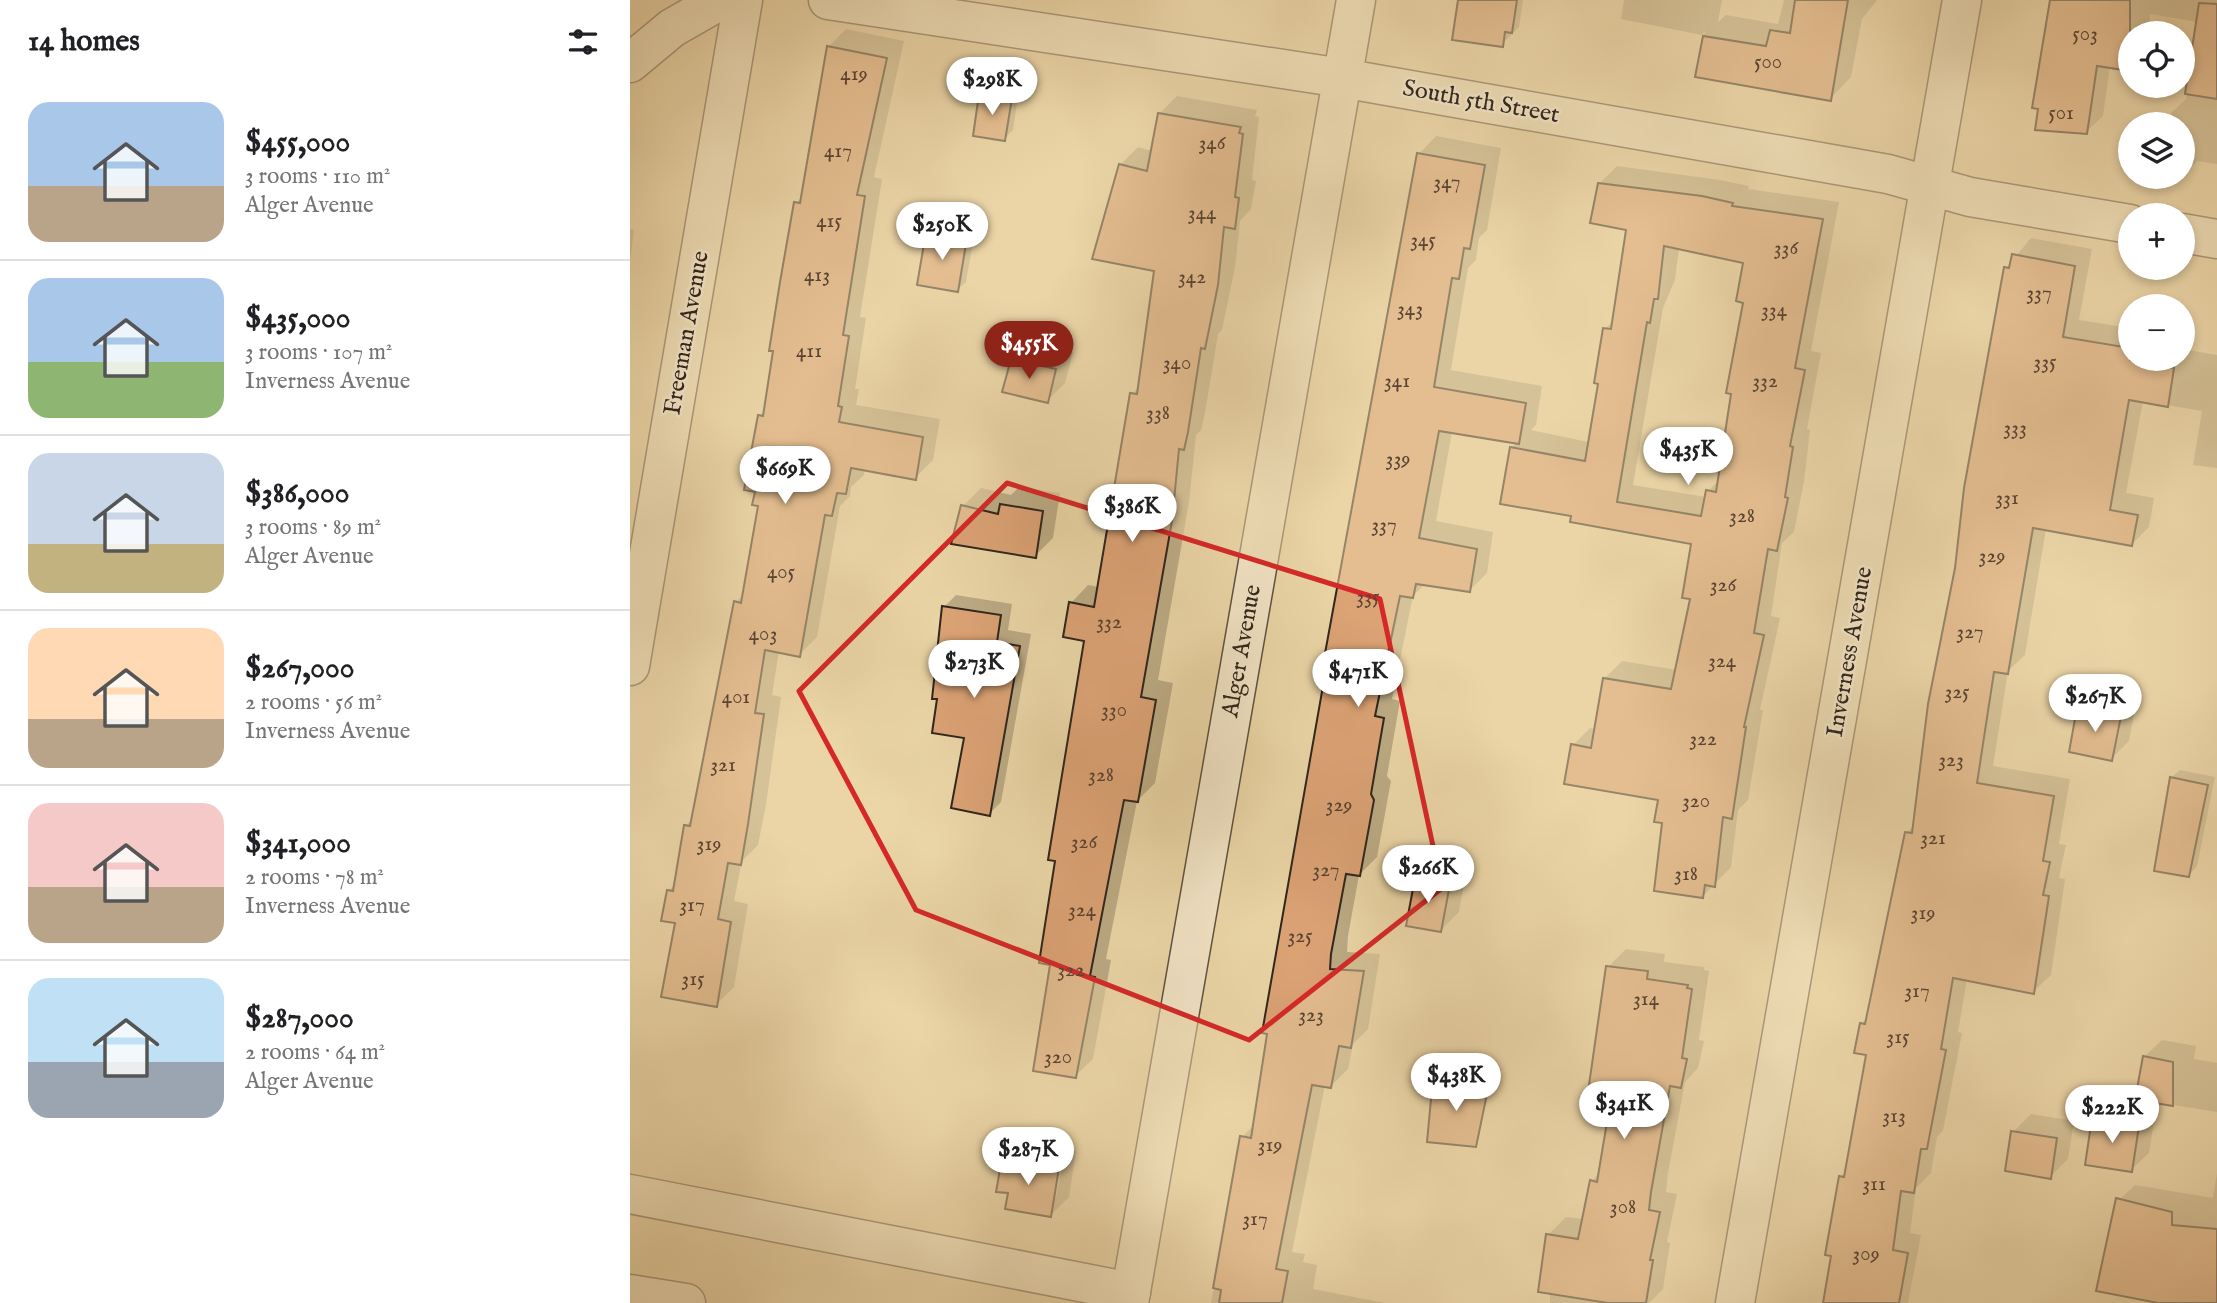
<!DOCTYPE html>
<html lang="en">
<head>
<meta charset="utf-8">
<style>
  body { margin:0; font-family:"IM FELL English",serif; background:#f2f2f2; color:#202124; height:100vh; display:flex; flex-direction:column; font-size:26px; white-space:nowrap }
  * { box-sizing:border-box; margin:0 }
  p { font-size:23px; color:#757577 }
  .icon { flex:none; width:38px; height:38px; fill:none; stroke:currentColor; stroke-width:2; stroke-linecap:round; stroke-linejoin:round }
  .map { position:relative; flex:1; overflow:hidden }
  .sheet { display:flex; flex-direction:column; background:#fff; width:630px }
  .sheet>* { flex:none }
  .tools { position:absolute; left:1488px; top:21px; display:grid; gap:14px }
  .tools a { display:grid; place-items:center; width:77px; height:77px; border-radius:50%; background:#fff; box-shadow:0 4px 10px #0003; font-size:35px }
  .price { position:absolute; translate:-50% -60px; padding:0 16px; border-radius:24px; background:#fff; color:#222; font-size:23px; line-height:46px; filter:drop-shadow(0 2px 4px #0008) }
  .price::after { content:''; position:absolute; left:50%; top:42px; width:21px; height:16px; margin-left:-10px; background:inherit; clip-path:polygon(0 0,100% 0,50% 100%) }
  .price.current { background:#8f2418; color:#fff }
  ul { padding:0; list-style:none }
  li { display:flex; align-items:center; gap:21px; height:175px; padding:0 28px }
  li+li { border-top:2px solid #e0e0e0 }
  li span { display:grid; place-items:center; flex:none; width:196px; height:140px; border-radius:21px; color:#555 }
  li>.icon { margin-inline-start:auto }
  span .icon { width:84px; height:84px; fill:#fffc; stroke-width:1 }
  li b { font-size:30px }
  h2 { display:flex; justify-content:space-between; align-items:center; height:84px; padding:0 28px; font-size:30px }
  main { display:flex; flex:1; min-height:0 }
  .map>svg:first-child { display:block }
  .shadow { fill:#0003; fill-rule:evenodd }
  .building { fill:#dca375; stroke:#2f251e; stroke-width:2; fill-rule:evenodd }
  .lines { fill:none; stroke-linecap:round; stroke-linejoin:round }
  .minor-casing { stroke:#5e5140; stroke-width:41 }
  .minor { stroke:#f2e4c6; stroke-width:38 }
  .marked { fill:none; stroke:#d62828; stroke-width:5; stroke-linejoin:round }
  .labels { text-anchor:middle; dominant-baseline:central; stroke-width:5; stroke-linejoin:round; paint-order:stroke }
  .number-label { font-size:21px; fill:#5a4434 }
  .street-label { font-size:24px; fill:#2f251e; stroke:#f2e4c6 }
</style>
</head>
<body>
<main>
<section class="sheet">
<h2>14 homes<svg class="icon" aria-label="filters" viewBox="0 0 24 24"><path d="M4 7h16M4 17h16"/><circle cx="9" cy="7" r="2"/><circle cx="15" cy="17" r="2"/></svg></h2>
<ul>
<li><span style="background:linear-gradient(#a9c7e8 60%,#b9a48a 0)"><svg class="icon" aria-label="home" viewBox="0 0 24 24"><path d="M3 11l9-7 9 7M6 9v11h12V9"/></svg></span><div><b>$455,000</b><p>3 rooms · 110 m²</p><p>Alger Avenue</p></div></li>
<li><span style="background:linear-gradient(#a9c7e8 60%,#8fb573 0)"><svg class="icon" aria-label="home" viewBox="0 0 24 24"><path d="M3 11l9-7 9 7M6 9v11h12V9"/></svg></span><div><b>$435,000</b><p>3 rooms · 107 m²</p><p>Inverness Avenue</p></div></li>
<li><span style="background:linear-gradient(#c9d6e8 65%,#c2b280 0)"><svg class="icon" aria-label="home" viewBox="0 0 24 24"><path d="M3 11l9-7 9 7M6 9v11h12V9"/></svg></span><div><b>$386,000</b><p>3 rooms · 89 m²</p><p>Alger Avenue</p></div></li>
<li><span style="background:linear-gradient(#ffd9b3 65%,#b9a48a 0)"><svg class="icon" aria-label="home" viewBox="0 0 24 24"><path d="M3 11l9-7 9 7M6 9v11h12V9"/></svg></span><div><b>$267,000</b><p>2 rooms · 56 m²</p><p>Inverness Avenue</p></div></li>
<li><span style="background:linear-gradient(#f6c9c9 60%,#b9a48a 0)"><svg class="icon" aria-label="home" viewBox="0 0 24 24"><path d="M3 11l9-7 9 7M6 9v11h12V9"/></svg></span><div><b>$341,000</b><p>2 rooms · 78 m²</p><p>Inverness Avenue</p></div></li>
<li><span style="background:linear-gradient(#bfe0f5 60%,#9aa5b1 0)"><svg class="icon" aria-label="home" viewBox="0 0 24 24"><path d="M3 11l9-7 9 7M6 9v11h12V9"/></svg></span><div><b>$287,000</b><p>2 rooms · 64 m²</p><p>Alger Avenue</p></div></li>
</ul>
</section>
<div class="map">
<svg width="1587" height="1303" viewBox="0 0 1587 1303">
  <rect width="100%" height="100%" fill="#ebd6a7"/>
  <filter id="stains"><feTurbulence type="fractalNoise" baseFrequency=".00286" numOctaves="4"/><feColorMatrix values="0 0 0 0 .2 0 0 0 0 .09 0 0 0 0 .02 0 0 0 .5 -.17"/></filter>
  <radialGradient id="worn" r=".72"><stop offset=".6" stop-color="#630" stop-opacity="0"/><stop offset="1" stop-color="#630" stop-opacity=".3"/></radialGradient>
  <g class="shadow">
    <path d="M831,0h62l-4,27 -18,18z"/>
    <path d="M994,0h98l-4,22 8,-7 52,9 6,-24h93l-15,19 -11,58 -21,22 -132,-24 7,-44 -3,4 -81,-16z"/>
    <path d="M1421,0h166v164l-20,-3 -5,5 -10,-1v-41h-12l1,-11 15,-14 12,-77 -48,-8 -2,19h-18l-20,33 -7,50 -17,16z"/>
    <path d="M216,29l58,12 -30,136 8,2 -22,138 6,1 -11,71h4l-3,16 84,14 -7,41 -18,18 -50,-10 -1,7 -13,12 -1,9 -10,10 -23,131 -18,18 -20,-4 -7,44 9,2 -15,108 -8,40 -16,16 -8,40 14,3 -14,83 -18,18 -39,-83 -9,-31 8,-8 9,-57 9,-9 42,-215 8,-8 16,-89 -1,-89 7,-7 30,-206 6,-6 26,-150z"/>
    <path d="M359,86l30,4 -6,40 -9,9 -23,-44z"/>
    <path d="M547,96l80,14 -2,6 4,1 -7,63 4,1 -5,28 -11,12 -5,46 -13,63 -4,4 -13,79 -4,17 -5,5 -7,67 -31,178 15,3 -18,100 -18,18 -31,158 5,1 -18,99 -18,17 -22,-113 33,-324 -15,-36 17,-18 11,2 33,-193 8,-8 16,-116 -36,-105 18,-18 14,4 7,-37z"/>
    <path d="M806,136l65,12 -14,82 -8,8 -3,22 -8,8 -17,102 91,16 -6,39 -5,5 57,12 12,-60 5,-53 9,-9 14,-91 -29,-45 18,-18 103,14 29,6 -1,3 91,13 -28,149 10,2 -14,76 3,1 -6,51 -10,51 -12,11 -11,73 9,2 -20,92h3l-15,90 -10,10 -7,57 -28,29 -39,-74 -4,-23 -87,-54 17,-17 6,1 8,-50 18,-18 55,9 16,-73v-54l-120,-28 -70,-13 9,-55 5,-5 -65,-10 -16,89 57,11 -6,41 -17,17 -44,-7 -13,13 -21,103 8,2 -13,75 4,5 -14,76 -18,18 -11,61 -1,16 33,2 -12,75 -15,15 -5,25 -17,17 -6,-1 -33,167 13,2 -2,8 14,3 -4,24 72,14h-174l31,-166 13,-13 164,-970zM1049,248l66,14v39l-25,178 -12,12 -2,6 -73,-12 30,-177 12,-28z"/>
    <path d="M306,224l39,6 -9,52 -9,8 -29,-58z"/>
    <path d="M0,229l4,1 -4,31z"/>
    <path d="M1401,238l61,11 -13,71 51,8v31h52v-10l35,6v113l-24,-3 9,-54 -59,-10 -17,92 28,5 -5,29 -17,17 -86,-15 -21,126 -17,16 -15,95 77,13 -11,65 7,1 -7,33 6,1 -14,96 -18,17 -66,-13 -9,53 4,1 -19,97 -6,7 -6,36 -15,15 -6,45 11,2 -13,68h-83l16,-126 6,-7 21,-116 -7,-30 7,-7 39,-185 8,-7 91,-557z"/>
    <path d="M401,342l42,10 -8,31 -18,18 -34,-41z"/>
    <path d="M389,487l41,6 -7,45 -18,18 -72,-50 18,-18 30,7z"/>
    <path d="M326,595l56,9 -4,26 23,4 -30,168 -12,12 -23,-77 -26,-39 4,-91z"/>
    <path d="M1466,691l41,7 -8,43 -18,18 -33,-50z"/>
    <path d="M1550,770l35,7 -18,89 -8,9 -18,-97z"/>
    <path d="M805,861l32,5 -8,46 -18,18 -24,-52z"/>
    <path d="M996,949l39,5 -1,8 40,5v3l5,1 -10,69 5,1 -6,27 -13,14 -17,91 -2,19 11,2 -10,48 3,1 -7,46 -14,14h-99l-2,-68 18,-18 18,2 8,-38 9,-9 11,-70 -4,-135z"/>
    <path d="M1532,1040l34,6 -2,13 23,4v49l-80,-13 7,-42z"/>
    <path d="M1482,1101l44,8 -7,44 -18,17 -37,-51z"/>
    <path d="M1401,1114l43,7 -6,38 -18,18 -37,-45z"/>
    <path d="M392,1141l54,10 -7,46 -18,18 -41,-23 -6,-33zM429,1159l4,1 -7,37h-3z"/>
    <path d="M1587,1173v130h-49l-51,-101 18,-17 78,13z"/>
  </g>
  <g class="building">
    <path d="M828,0h59l-5,33 -7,-1 -2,15 -51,-7z"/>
    <path d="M1165,0h53l-17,101 -136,-24 8,-41 63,10 4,-16 20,3z"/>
    <path d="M1420,0h80v71l-33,-5 -10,68 -52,-4 3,-21 -6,-1z"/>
    <path d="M1569,3l18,1v95l-32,-5z"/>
    <path d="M197,46l60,12 -30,137 8,1 -22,139 6,1 -11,70 4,1 -3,15 84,15 -7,43 -65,-12 -5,26 -9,-1 -5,23 -7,-1 -25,142 -35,-7 -10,63 9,1 -16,110 -7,41 -13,-2 -10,56 13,3 -14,85 -56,-10 14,-74 -14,-2 6,-31 6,1 11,-66 6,1 44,-225 7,2 17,-97 -6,-1 3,-13 -11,-2 14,-75 5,1 10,-65h-4l11,-69 14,-80 6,1z"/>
    <path d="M349,94l33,4 -7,43 -32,-5z"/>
    <path d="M528,113l83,14 -2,6 4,1 -8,63 4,1 -4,31 -11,-2 -6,58 -13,64 -4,-1 -13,84 -4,18 -5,-1 -7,72 -31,176 15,3 -18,102 -14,-2 -34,176 5,1 -19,101 -43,-7 17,-106 -11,-2 16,-102 -7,-1 36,-219 -21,-4 6,-35 25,5 36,-214 7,1 17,-123 -62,-12 27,-95 28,7z"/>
    <path d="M787,153l68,12 -15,84 -6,-1 -5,31 -7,-1 -18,109 92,16 -7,41 -80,-13 -20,107 58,11 -7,43 -54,-8 -3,14 -13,-2 -25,120 9,2 -13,76 3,6 -14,76 -14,-2 -15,80 -1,15 34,2 -13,77 -12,-2 -8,42 -19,-3 -36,184 12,2 -6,32h-63l2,-13 -8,-2 27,-152 11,2 16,-104 -5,-1 61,-347h-4z"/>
    <path d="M968,183l104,13 31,7 -1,3 91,13 -28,149 10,2 -15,76 3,1 -8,50 3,1 -11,53 -9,-2 -14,84 10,2 -20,92h2l-14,92 -9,-2 -8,70 -10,-2 -2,13 -49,-7 8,-68 -8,-1 4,-22 -94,-16 7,-40 20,4 12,-70 68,11 19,-90 -8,-1 9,-54 -121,-22 1,-6 -71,-12 10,-57 75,14 13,-77 -4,-1 9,-55 8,1 15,-99 -36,-7zM1034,246l79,17 -7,38 7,2 -17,90 5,1 -15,98 -10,-2 -5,26 -84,-14 30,-180 3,1 4,-24h4z"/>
    <path d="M296,232l41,6 -9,54 -41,-7z"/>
    <path d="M1382,254l63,12 -12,71 67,11v12l44,8 -6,39 -39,-7 -19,110 28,5 -6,31 -99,-18 -25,146 -14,-2 -17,111 77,13 -11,65 7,1 -7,33 6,1 -15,98 -81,-16 -12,71 5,1 -19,99h-6l-7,44 -13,-2 -8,59 15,3 -9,50h-76l8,-47 -6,-1 14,-79 5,1 22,-122 -12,-2 6,-30 5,1 40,-192 7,1 16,-129 27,-136 9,-80 40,-221 5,1z"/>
    <path d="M381,359l45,10 -8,34 -46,-11z"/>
    <path d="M370,504l43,7 -7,47 -85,-14 10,-39 37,9z"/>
    <path d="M312,606l59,9 -4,27 23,4 -30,170 -39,-8 13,-70 -32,-5 5,-34h-5z"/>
    <path d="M1447,708l44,8 -9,45 -43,-9z"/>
    <path d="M1540,777l38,8 -19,92 -35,-6z"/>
    <path d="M785,878l35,6 -9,48 -35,-6z"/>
    <path d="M976,966l42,5 -1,8 41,6 -1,3 5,1 -10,69 5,1 -6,29 -11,-2 -19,106 -2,18 11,2 -10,48h3l-7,43h-38l-70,-11 8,-58 32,5 12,-59 7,2 13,-78 -23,-5z"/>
    <path d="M1513,1056l30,6v44l-38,-6z"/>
    <path d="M803,1078l55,11 -12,58 -49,-5z"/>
    <path d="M1462,1118l47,8 -7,46 -47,-7z"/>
    <path d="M1381,1131l46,7 -6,41 -46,-8z"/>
    <path d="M372,1158l57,10 -8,49 -46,-8 3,-16 -12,-1z"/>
    <path d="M1486,1198l56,14v13l45,4v74h-59l-62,-12z"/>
  </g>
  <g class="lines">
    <g class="minor-casing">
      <g id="minor">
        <path d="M198,0l514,78 546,96 82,23 160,27"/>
        <path d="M0,63l42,-35 49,-28"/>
        <path d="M1552,233l35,6"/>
        <path d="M0,666l113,-666"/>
        <path d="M0,1194l501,98"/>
        <path d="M0,1294l56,9"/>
        <path d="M499,1303l227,-1303"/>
        <path d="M1105,1303l227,-1303"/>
      </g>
    </g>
    <use href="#minor" class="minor"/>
  </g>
  <path d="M0 0H1587V1303H0ZM377,483l373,116 62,289 -193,152 -333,-130 -117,-219z" fill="#ebd6a7" fill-opacity=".55" fill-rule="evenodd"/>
  <path class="marked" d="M377,483l373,116 62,289 -193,152 -333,-130 -117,-219z"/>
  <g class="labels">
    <g class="number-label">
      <text x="1455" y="34">503</text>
      <text x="1138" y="62">500</text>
      <text x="224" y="74">419</text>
      <text x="1431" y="113">501</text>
      <text x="582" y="143">346</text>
      <text x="208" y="151">417</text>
      <text x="817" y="182">347</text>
      <text x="572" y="213">344</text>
      <text x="199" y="221">415</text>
      <text x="793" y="240">345</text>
      <text x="1156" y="248">336</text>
      <text x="187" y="275">413</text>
      <text x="562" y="277">342</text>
      <text x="1409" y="293">337</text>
      <text x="780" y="309">343</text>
      <text x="1144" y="310">334</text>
      <text x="179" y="351">411</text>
      <text x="1415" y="362">335</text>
      <text x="547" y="363">340</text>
      <text x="767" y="381">341</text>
      <text x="1135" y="381">332</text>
      <text x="528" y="413">338</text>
      <text x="1385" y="428">333</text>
      <text x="768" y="459">339</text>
      <text x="1377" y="498">331</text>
      <text x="1112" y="516">328</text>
      <text x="754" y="525">337</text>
      <text x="1362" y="556">329</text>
      <text x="151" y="572">405</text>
      <text x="1093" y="585">326</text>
      <text x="738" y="597">335</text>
      <text x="479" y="622">332</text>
      <text x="1340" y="632">327</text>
      <text x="133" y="634">403</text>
      <text x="1092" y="661">324</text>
      <text x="1327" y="692">325</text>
      <text x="106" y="697">401</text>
      <text x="484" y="710">330</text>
      <text x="1073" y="739">322</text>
      <text x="1321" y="760">323</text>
      <text x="93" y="765">321</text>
      <text x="471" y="775">328</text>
      <text x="1066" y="801">320</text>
      <text x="709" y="805">329</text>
      <text x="1303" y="838">321</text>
      <text x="454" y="842">326</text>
      <text x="79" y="844">319</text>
      <text x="696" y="870">327</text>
      <text x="1056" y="874">318</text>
      <text x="62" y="905">317</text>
      <text x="452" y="910">324</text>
      <text x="1293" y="913">319</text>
      <text x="670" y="936">325</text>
      <text x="441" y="970">322</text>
      <text x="63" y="979">315</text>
      <text x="1287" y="991">317</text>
      <text x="1016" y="999">314</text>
      <text x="681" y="1015">323</text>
      <text x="1268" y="1037">315</text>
      <text x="428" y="1057">320</text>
      <text x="1264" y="1116">313</text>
      <text x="640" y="1145">319</text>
      <text x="1244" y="1184">311</text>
      <text x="993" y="1207">308</text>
      <text x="625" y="1219">317</text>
      <text x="1236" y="1254">309</text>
    </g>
    <g class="street-label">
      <text transform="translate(851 102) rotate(10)">South 5th Street</text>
      <text transform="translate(57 333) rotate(-80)">Freeman Avenue</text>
      <text transform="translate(612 651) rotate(-80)">Alger Avenue</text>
      <text transform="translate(1220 652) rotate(-80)">Inverness Avenue</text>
    </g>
  </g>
  <rect width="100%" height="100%" filter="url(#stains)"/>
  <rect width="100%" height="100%" fill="url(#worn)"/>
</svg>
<div class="tools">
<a><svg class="icon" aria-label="locate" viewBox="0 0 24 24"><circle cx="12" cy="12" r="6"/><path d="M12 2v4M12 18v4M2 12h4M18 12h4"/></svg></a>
<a><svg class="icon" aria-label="layers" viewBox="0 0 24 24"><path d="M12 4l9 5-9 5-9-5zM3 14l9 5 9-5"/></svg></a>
<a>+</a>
<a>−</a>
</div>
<b class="price" style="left:362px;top:117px">$298K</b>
<b class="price" style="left:312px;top:262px">$250K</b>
<b class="price current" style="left:399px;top:381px">$455K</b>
<b class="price" style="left:1058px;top:487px">$435K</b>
<b class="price" style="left:155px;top:506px">$669K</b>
<b class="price" style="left:502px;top:544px">$386K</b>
<b class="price" style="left:344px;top:700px">$273K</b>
<b class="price" style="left:728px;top:709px">$471K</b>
<b class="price" style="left:1465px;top:734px">$267K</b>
<b class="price" style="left:798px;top:905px">$266K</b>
<b class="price" style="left:826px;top:1113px">$438K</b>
<b class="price" style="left:994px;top:1141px">$341K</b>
<b class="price" style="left:1482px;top:1145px">$222K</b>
<b class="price" style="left:398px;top:1187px">$287K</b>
</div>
</main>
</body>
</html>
